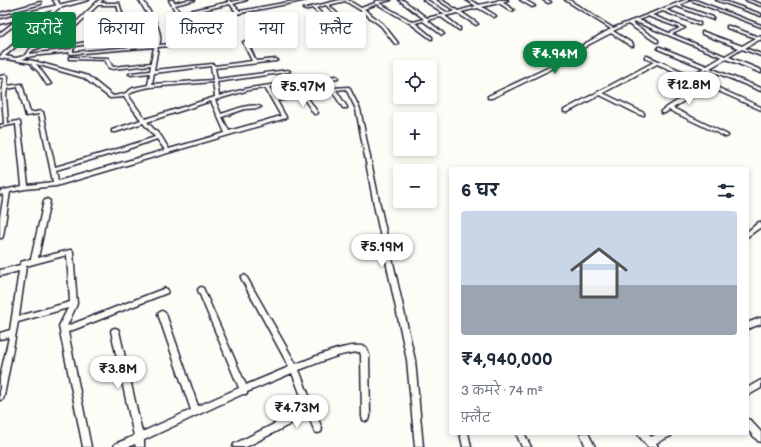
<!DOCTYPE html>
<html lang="hi">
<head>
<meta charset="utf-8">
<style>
  body { margin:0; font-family:"Balsamiq Sans","Playpen Sans Deva",sans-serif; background:#f6f6f7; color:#1f2937; height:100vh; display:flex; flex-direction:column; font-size:15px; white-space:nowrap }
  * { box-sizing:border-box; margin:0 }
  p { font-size:13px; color:#747a83 }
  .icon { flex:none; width:22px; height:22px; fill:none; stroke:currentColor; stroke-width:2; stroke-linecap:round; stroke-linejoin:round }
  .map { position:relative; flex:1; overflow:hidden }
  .drawer { position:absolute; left:449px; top:167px; width:300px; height:268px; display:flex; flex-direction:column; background:#fff; border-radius:4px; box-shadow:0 2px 6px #0003 }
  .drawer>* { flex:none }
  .banner { position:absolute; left:12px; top:12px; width:377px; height:36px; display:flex; gap:8px }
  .fabs { position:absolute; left:393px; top:60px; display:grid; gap:8px }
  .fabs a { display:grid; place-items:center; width:44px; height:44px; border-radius:4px; background:#fff; box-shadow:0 2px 6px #0003; font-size:20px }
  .price { position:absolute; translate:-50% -34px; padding:0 9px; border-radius:14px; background:#fff; color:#222; font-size:13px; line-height:26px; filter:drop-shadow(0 1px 2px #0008) }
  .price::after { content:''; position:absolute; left:50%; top:24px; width:12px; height:9px; margin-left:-6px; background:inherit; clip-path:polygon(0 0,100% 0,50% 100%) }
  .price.active { background:#0b8043; color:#fff }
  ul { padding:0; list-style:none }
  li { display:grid; align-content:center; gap:8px; height:212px; padding:0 12px }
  li span { display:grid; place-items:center; height:124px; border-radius:4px; color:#555 }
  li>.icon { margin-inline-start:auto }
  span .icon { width:72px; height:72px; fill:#fffc; stroke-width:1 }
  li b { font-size:17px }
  h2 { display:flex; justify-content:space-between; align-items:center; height:48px; padding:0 12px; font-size:17px }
  .pill { padding:0 14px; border-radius:4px; background:#fff; box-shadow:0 2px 6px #0003; font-size:14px; line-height:36px }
  .pill.active { background:#0b8043; color:#fff }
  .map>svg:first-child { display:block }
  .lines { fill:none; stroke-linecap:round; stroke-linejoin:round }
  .street-casing { stroke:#22223b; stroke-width:3 }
  .secondary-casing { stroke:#22223b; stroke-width:3 }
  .street { fill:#fdfcf7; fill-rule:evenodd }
  .secondary { fill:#fdfcf7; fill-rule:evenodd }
</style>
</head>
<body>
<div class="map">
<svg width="761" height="447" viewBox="0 0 761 447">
  <rect width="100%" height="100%" fill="#fdfcf7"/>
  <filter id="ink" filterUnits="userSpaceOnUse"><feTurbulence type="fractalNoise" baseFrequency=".025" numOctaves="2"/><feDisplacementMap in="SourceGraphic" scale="8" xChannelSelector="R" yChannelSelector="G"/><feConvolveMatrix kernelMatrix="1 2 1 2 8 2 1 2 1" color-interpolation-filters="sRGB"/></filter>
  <g filter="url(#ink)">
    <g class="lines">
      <g class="street-casing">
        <g id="street">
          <path d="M53,0h4l4,6 -30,27 33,1 35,-34h4l-3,3h19l10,32 26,-5 -6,-13 -10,-17h4c6,11 22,32 16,45l12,-1 2,1 -2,1 -13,1 -4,23 59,-6 2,2 37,-5 -9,-19 2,-1 2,1 9,19 20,-2 2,1 -2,1 -61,7 2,11 71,-9 2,1 -2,1 -71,10 2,14 30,-8 87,-12 2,1v1l-69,9 7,11 57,-10 16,-1 11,22 20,96 35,155 8,87h-8l-8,-87 -33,-155 -18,-96 -10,-20 -10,1 11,17v1h-4l-11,-17 -26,4 12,18 -2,1h-2l-12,-18 -25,5 9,16v1l-230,68 -31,3 -15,3 -7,44 -1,2h-2v-21l4,-23 -4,1v-4l22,-5 -6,-62 -16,3v-2l4,-1 -2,-29 2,-17h-4v-2l6,-1 2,1 -1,10 15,-2 8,29 11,-2 2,1 12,55 66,-19 34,-11 -12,-14 -27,9h-4v-2l29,-10 -17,-23 -14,1 -26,-20 -48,-14 4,5 11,15 -4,1 -9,-14 -5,-4 -2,-4 -31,-5v-2l57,-50zM98,5h19l4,15 -26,5 4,15 -24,4 -7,-10zM122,22l4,13 -24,4 -4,-12zM156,32v10l-1,3 -82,7v-3l3,-3zM29,35l38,1 5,9v4l-43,5 4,-4 11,-4 1,-1 -2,-1 -12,4 -7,8 -8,2 -11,-2zM154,47l-3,16 -38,4 -1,-1 -4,-8h-1l-38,-1v2h1l35,1 4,8 4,1 38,-4 -1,6 -19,2 -2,1 2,1 19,-2 -2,12 -15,3 -9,6 -11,2 -25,-20 -54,-15 -12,-2 10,-3 38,-4 -1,1 2,1zM211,66l2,14 -61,4 2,-11zM213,82l2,15 -70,22 -17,-24 8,-5 14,-3zM18,87l8,29 13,-2 14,68 -25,3 -8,-63 -2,-1 -10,2 -2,-28 1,-6zM265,88l16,28 -52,15 -7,-14 23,-8 14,-1 2,-1c-10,-5 -29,4 -40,7l-6,-14 34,-10zM211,101l14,32 -56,16 -8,-13 -14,-14zM157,139l8,11 -107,31 -2,-11 69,-20z"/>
          <path d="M169,0h4l1,3 14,-3h7l-20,5 5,8 49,-11 -2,-1 2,-1 3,2 8,-2h7l-14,4 7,7 60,-11h7l-121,24 4,7 -2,1 -2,-1zM230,4l6,8 -51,10 -4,-7z"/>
          <path d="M340,0h8l13,8 14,-5v-2l16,-1 -12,3 34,19 11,-3 -25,-19h4l24,18 12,-3 2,-1h4l-22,-14h4l21,13 7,-2 -17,-11h4l16,11 18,-5 -10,-6h4l9,5 18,-4 1,-1h10l-6,2 12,8 -3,1 -12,-8 -17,4 13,8 1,1 -2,1 -16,-9 -17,4 16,11 1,1 -2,1 -19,-12 -12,3 15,12v2h-1l-18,-13 -14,3 16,13 1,1 -2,1 -19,-14 -8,2 17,14v2h-1l-20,-15 -34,-20 -13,5 19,15 15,19 -2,1h-1l-14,-18 -21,-16 -15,-9 -16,4 23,24v2h-1l-25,-26 -10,3 8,8 -2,1 -10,-9 -7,2 -2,-1z"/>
          <path d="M520,0h5l10,6 -3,1z"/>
          <path d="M543,0h5l3,2 -3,1z"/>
          <path d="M565,0h4l44,28 72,-28h5l-11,5 34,12v2h-2l-35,-13 -10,4 34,13v2h-2l-35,-14 -11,4 33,13 -13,6 53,22 14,-8 -37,-14v-2h2l38,14 14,-8 -29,-10v-2h2l30,11 2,-1v4h-2l-14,8 16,6v2l-19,-7 -13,8 32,13v3l-35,-14 -16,9 51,20v3l-54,-22 -13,8 67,30v3l-54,-24 -34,22 55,27v1l-2,1 -57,-27 -4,3h-4v-2l43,-27 -47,-20 -54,29 41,20v2h-4l-40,-20 -32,17h-4v-2l90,-48 -9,-4v-2h2l44,19 13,-7 -46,-19v-2h2l47,19 15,-9 -86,-35 -4,1 26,17v2h-2l-28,-18 -15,7 20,13v2h-2l-20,-13 -23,12 -30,21 -66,32h-4v-2l68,-32 30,-21 25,-14zM649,16l1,1 30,11 -11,5 -30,-13z"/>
          <path d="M690,0h5l66,25v2z"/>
          <path d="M716,0h5l40,14v2z"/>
          <path d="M745,0h5l11,4v2z"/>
          <path d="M40,2h1v2l-41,11v-2z"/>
          <path d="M27,17l3,1 -14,6 -16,12v-3l14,-11z"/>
          <path d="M47,199l3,2 -12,57 32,-8h2l1,2 4,52 -10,22 96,-37 2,-1 2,1 1,2 -1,2 -99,39 23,115h-8l-24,-121 9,-18 -50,14 -14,74 -1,3 -3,1v-23l9,-40 -9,2v-6l10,-3 9,-59 -19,5v-6l20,-5 1,-3 10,-3 13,-58zM67,255l3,47 -51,14 7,-50z"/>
          <path d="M759,222h2v5l-14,10v-5z"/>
          <path d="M244,275l2,1 50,88c17,-6 53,-23 70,-17l3,8 1,62 -1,3 -3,1 -3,-1 -1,-3 -1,-62 -1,-3c-21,1 -41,11 -61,18l23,59 -1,3 -3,1 -3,-1 -7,-17 -62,32h-13l1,-3 72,-36 -14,-35 -45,19v2h-4l-22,10 -77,36v7h-8l-1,-3 -7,3h-14l1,-3 19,-8 -23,-105 1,-2 3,-1 3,1 1,2 23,101 49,-22 -33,-96 2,-2 2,-1 2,1 2,2 32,92 41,-18 -41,-98 1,-2 2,-1 2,1 1,2 42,95 43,-18 -48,-89 1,-2z"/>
          <path d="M760,318h1v6l-14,5v-6z"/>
          <path d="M761,380v8l-14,8v-8z"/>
          <path d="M747,419l3,1 11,12v10l-3,-1 -11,-12z"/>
          <path d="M460,433h8l3,14h-8z"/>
          <path d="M516,433h8l7,14h-9z"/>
          <path d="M580,433h8l7,14h-9z"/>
          <path d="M638,433h10l3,4 8,-4h13l-1,3 -15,7 2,4h-10l-9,-11z"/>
        </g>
      </g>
      <g class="secondary-casing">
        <path id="secondary" d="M79,0h10l-89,24v-4l20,-6z"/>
      </g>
      <use href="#street" class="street"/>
      <use href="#secondary" class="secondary"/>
    </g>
  </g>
</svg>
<div class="fabs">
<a><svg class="icon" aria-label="locate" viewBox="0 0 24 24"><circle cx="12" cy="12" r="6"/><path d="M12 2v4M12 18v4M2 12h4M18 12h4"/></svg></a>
<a>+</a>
<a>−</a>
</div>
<b class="price active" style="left:555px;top:75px">₹4.94M</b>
<b class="price" style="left:689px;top:106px">₹12.8M</b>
<b class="price" style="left:303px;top:108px">₹5.97M</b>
<b class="price" style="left:382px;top:268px">₹5.19M</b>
<b class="price" style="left:118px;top:390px">₹3.8M</b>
<b class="price" style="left:297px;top:429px">₹4.73M</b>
<div class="banner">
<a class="pill active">खरीदें</a>
<a class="pill">किराया</a>
<a class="pill">फ़िल्टर</a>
<a class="pill">नया</a>
<a class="pill">फ़्लैट</a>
</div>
<section class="drawer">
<h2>6 घर<svg class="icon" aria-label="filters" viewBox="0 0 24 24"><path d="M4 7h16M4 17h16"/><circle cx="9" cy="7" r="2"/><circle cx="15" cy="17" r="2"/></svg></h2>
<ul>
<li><span style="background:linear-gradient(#c9d6e8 60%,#9aa5b1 0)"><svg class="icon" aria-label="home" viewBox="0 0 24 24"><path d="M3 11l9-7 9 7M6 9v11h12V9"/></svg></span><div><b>₹4,940,000</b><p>3 कमरे · 74 m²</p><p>फ़्लैट</p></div></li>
</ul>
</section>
</div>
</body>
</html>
